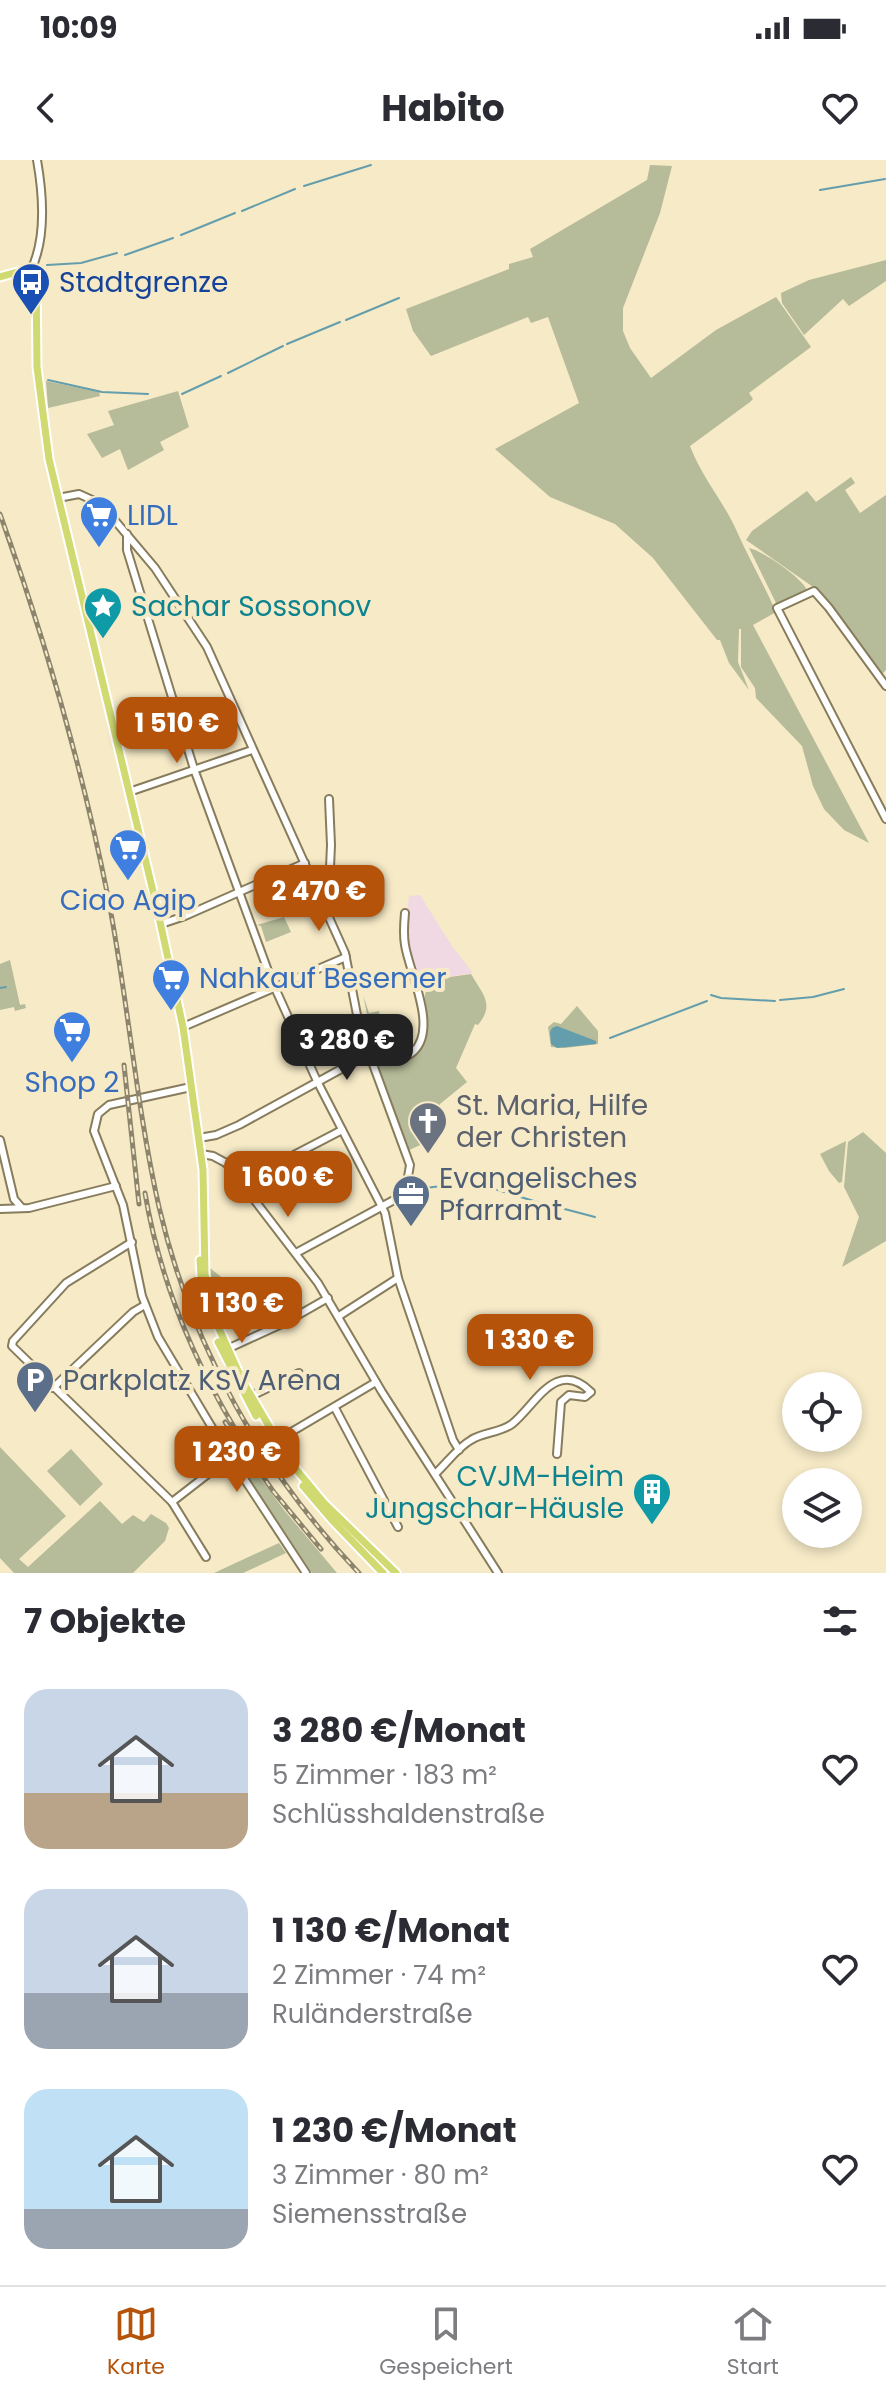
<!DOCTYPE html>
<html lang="de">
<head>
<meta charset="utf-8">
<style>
  body { margin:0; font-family:Poppins,sans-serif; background:#f2f2f3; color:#2b2b33; height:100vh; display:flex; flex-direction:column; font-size:30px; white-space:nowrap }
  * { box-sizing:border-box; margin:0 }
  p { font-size:26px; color:#7c7c81 }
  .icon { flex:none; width:44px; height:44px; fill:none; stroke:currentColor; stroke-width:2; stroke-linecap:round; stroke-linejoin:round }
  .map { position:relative; height:1413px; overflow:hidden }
  .panel { display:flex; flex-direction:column; background:#fff; flex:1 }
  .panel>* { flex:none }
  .controls { position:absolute; left:782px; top:1212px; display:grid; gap:16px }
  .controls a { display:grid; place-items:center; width:80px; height:80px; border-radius:50%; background:#fff; box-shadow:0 4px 12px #0003; font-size:40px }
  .price { position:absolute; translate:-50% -68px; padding:0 18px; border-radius:16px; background:#b45309; color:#fff; font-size:26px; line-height:52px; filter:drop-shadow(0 2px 4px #0008) }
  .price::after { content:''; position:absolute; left:50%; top:48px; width:24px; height:18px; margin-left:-12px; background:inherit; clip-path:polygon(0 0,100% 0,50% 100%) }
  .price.on { background:#222; color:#fff }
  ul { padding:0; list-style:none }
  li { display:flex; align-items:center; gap:24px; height:200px; padding:0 24px }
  li span { display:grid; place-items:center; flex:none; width:224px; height:160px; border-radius:24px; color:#555 }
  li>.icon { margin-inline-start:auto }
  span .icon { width:96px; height:96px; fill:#fffc; stroke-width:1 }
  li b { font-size:34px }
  h2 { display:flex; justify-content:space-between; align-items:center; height:96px; padding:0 24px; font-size:34px }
  .status { display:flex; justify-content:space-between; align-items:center; height:56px; padding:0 40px; background:#fff; direction:ltr }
  .status svg { height:22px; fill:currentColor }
  header { display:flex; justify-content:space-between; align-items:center; height:104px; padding:0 24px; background:#fff; font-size:36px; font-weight:700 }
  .tabs { display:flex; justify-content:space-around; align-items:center; height:112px; border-top:2px solid #e1e1e2; background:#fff; font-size:22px; color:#7c7c81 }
  .tabs a { display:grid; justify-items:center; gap:4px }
  .tabs .on { color:#b45309 }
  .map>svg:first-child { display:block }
  .commercial { fill:#f1d9e3 }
  .green { fill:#b6bb99 }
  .water { fill:#649eac }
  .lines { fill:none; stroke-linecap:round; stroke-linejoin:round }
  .stream { stroke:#649eac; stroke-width:2 }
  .minor-casing { stroke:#877c5c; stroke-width:10 }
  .major-casing { stroke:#fff; stroke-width:11 }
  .minor { stroke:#fff; stroke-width:6 }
  .major { stroke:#d0da71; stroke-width:7 }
  .rail-casing { stroke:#8c846c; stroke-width:5 }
  .rail { stroke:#f6eac7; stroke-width:2; stroke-dasharray:6; stroke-linecap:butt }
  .labels { text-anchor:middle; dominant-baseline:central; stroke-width:8; stroke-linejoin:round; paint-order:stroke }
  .transit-label { font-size:28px; fill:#164399; stroke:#f6eac7; text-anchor:start }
  .shop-label { font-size:28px; fill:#366cbe; stroke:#f6eac7; text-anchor:start }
  .culture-label { font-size:28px; fill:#0d838f; stroke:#f6eac7; text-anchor:start }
  .worship-label { font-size:28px; fill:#5b616d; stroke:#f6eac7; text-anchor:start }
  .service-label { font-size:28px; fill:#4e5e75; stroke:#f6eac7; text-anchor:start }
</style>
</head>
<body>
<div class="status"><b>10:09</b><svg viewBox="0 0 49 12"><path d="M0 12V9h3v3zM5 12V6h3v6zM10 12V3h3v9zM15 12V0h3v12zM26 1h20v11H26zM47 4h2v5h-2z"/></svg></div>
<header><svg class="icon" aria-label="back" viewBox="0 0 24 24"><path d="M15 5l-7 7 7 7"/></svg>Habito<svg class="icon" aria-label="heart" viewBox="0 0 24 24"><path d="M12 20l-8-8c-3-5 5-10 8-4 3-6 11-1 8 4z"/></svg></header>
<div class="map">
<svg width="886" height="1413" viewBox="0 0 886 1413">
  <rect width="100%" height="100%" fill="#f6eac7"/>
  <path class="commercial" d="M420,735l32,51 21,27 -43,7v3l-11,2 -9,-29 -4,-32 3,-28z"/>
  <g class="green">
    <path d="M650,5l22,1 -12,47 -37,95v23l7,17 21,30 65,-48 60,-33 35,50 -62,46 4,6 -3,3 -60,44c12,32 35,57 48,88 12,26 26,51 38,78l-23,13 116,218 -25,-13 -20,-21 -11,-23 -11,-40 -46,-48 -1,-10 -14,-21v-38h-2l-1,33 11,28 -20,-27 -9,-23h-3l-64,-82 -38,-34 -65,-27 -55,-48 84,-46 -31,-86 -17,6 -3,-6 -97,39 -18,-25 -7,-22 103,-40v-5l24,-7 -3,-8 117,-69z"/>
    <path d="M886,100v21l-37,25 -6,-7 -39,36 -22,-32 -1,-10 28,-13z"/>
    <path d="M46,221l53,11 1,4 -52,12z"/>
    <path d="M178,231l11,36 -29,15 4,8 -36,20 -8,-21 -18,9 -15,-24 27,-9 -6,-14z"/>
    <path d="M851,317l4,6 -10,7 15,23 26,-18v175l-5,5 -65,-86 -70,-49 6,-9 55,-40 9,11z"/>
    <path d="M749,388c14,3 52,29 58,42l-26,13h-5z"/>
    <path d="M284,757l7,15 -25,10 -5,-16 -4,-1z"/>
    <path d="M10,800l10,45 5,-1 1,4 -11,3 -1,-4 -14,3v-46z"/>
    <path d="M471,814c12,21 24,30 7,51l-3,-1 -19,44 11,14 -27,22 -13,38 -20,9 -32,-88c25,-2 49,-1 51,-34 1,-13 -4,-25 0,-38l4,-2 -1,-9z"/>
    <path d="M363,835l6,18 10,-2 5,22 -11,2v8z"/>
    <path d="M577,846l21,25v13l-33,4 -14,-1 -3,-20 6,-5 7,2z"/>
    <path d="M863,972l23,21v88l-44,26 17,-50 -15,-30 4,-45z"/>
    <path d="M846,981l-4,41 -3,1 -10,-12 -9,-17z"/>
    <path d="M210,1108l54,43 -41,18 -10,-35z"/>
    <path d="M558,1175l13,1 17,6 -5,17 -7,-2 -2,7 -9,-7 -5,3 -8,-3z"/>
    <path d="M0,1287l66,69 -47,43 9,8 72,-66 22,23 11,-9 11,7 7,-8 15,9 3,5 -4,13 -32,32h-119l-14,-15z"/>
    <path d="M71,1289l32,35 -23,22 -33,-35z"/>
    <path d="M243,1295l41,55 53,63h-25l-2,-3 -73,-111z"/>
    <path d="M279,1383l7,10 -43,20h-29z"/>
  </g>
  <path class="water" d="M557,866l39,15v3l-39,4 -6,-4 -1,-12 2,-4z"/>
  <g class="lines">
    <g class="stream">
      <path d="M304,26l67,-21"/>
      <path d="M820,30l65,-11"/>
      <path d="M242,51l53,-22"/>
      <path d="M181,75l54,-22"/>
      <path d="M125,95l48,-17"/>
      <path d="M47,105l34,-2 36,-10"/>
      <path d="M346,160l53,-22"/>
      <path d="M287,184l53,-22"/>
      <path d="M228,213l55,-27"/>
      <path d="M48,220l54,12 46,2"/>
      <path d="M182,234l39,-18"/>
      <path d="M0,828l6,-1"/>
      <path d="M711,835l10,3 54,3"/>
      <path d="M780,840l33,-3 31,-8"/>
      <path d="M610,878l97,-37"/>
      <path d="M408,1030l34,-4 23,-6 85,26"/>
      <path d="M557,1047l38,10"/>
    </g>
    <g class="minor-casing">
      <g id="minor">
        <path d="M31,110c16,-33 12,-76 6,-110"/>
        <path d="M58,338l21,-4 22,10 54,64 52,79 138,306 20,103"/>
        <path d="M127,374v16l67,219 77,210 46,102 68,132 13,65 55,162 6,10"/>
        <path d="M886,526l-57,-78 -15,-17 -37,17 109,211"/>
        <path d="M129,632l123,-42"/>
        <path d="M321,739l6,-3 2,-6 2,-45 -2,-46"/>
        <path d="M161,764l24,-8 120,-53"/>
        <path d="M183,867l163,-70"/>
        <path d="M371,899c12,-1 33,2 42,-7 26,-23 -4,-80 -8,-107 -2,-11 -1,-21 0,-32"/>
        <path d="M191,927l-82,18 -11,9 -4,17 29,74 19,91 16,41 68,114 80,122"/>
        <path d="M199,978l17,-3 23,-10 126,-69"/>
        <path d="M0,980l14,59 7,8"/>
        <path d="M201,994l12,2 13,7 92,120 64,109 116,181"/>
        <path d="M246,1030l48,-35 48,-25"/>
        <path d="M0,1049l29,-1 87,-22"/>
        <path d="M132,1082l-66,41 -53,58 -1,5 160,156 34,55"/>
        <path d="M296,1093l109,-59 5,-29 -39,-106 -6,-3"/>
        <path d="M339,1156l59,-38"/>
        <path d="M225,1190l61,-28 42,-24"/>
        <path d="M53,1228l80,-76 12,-7"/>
        <path d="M249,1237l50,-24"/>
        <path d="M335,1248l63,119"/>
        <path d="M276,1281l100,-59"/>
        <path d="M435,1314c12,-11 22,-26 36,-34 12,-8 29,-7 41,-16 23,-18 44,-67 79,-32l-6,5 -16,-2 -8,7 -4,52"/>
        <path d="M172,1342l58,-45"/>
      </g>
    </g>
    <g class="major-casing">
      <g id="major">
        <path d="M0,117l28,-8 8,5 1,93 12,92 108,449 26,119 20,143 2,104 7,39 30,67 48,82 34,41 72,70"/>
        <path d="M200,1100l2,30 5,25"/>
        <path d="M218,1182l38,74"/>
        <path d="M303,1326l29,34 51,53"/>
      </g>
    </g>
    <use href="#minor" class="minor"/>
    <use href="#major" class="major"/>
    <g class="rail-casing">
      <g id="rail">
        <path d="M0,354c45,125 82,253 108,383 20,103 28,208 51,310 32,138 102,263 200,366"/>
        <path d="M124,905l15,139"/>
        <path d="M145,1033c14,83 46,162 89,234"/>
        <path d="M225,1262l48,69 48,58"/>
      </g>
    </g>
    <use href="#rail" class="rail"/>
  </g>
  <defs>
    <g id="bus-pin" transform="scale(2)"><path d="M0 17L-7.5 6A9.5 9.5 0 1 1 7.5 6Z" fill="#1a4fb4" stroke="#f6eac7"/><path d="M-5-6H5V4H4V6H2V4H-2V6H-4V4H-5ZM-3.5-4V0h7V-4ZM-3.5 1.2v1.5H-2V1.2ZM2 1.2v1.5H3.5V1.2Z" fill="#fff"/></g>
    <g id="supermarket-pin" transform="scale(2)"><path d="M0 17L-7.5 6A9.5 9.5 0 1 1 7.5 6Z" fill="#3f7fe0" stroke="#f6eac7"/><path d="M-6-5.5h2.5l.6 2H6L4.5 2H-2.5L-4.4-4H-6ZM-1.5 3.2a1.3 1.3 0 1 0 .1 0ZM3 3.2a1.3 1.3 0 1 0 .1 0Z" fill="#fff"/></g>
    <g id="sight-pin" transform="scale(2)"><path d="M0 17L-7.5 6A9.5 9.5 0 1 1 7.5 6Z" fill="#0f9aa8" stroke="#f6eac7"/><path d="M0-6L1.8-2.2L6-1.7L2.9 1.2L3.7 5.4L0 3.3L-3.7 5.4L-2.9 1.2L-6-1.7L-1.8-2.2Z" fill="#fff"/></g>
    <g id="church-pin" transform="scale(2)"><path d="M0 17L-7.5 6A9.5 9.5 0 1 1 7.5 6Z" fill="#6b7280" stroke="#f6eac7"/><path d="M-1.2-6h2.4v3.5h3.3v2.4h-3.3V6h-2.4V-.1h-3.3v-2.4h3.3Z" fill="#fff"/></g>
    <g id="office-pin" transform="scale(2)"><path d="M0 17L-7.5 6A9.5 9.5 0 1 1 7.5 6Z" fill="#5c6f8a" stroke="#f6eac7"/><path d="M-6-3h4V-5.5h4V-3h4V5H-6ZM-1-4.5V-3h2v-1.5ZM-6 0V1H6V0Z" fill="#fff"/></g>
    <g id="parking-pin" transform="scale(2)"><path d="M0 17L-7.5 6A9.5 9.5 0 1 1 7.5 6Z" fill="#5c6f8a" stroke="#f6eac7"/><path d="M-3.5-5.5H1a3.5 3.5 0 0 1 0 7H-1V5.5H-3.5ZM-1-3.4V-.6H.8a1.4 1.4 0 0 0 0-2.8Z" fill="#fff"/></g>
    <g id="building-pin" transform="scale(2)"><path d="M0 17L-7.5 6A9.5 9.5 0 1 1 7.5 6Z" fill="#0f9aa8" stroke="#f6eac7"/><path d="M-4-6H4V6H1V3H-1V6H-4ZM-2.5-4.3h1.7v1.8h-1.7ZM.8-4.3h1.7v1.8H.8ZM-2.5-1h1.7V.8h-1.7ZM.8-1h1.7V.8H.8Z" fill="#fff"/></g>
  </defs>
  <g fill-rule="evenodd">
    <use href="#bus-pin" x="31" y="122"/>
    <use href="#supermarket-pin" x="99" y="355"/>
    <use href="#sight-pin" x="103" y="446"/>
    <use href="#supermarket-pin" x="128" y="688"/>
    <use href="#supermarket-pin" x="171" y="818"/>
    <use href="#supermarket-pin" x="72" y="870"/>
    <use href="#church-pin" x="428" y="961"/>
    <use href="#office-pin" x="411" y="1034"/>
    <use href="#parking-pin" x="35" y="1220"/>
    <use href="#building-pin" x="652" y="1332"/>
  </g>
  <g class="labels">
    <g class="transit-label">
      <text x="59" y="122">Stadtgrenze</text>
    </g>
    <g class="shop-label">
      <text x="127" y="355">LIDL</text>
      <text x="128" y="740" text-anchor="middle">Ciao Agip</text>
      <text x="199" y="818">Nahkauf Besemer</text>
      <text x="72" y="922" text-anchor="middle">Shop 2</text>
    </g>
    <g class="culture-label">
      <text x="131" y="446">Sachar Sossonov</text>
      <text x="624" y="1316" text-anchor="end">CVJM-Heim<tspan x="624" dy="32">Jungschar-Häusle</tspan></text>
    </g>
    <g class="worship-label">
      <text x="456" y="945">St. Maria, Hilfe<tspan x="456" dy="32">der Christen</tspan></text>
    </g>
    <g class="service-label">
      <text x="439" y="1018">Evangelisches<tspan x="439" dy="32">Pfarramt</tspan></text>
      <text x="63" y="1220">Parkplatz KSV Arena</text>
    </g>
  </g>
</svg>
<div class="controls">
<a><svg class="icon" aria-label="locate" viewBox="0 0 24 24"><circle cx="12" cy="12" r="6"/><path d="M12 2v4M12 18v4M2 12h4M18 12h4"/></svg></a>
<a><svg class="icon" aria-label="layers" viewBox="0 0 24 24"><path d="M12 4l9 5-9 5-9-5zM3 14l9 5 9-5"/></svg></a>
</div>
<b class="price" style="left:177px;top:605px">1 510 €</b>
<b class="price" style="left:319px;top:773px">2 470 €</b>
<b class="price on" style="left:347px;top:922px">3 280 €</b>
<b class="price" style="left:288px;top:1059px">1 600 €</b>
<b class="price" style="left:242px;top:1185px">1 130 €</b>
<b class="price" style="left:530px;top:1222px">1 330 €</b>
<b class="price" style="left:237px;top:1334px">1 230 €</b>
</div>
<section class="panel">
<h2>7 Objekte<svg class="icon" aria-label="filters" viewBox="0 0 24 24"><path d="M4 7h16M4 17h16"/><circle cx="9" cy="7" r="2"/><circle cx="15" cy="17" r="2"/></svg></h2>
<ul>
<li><span style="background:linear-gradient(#c9d6e8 65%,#b9a48a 0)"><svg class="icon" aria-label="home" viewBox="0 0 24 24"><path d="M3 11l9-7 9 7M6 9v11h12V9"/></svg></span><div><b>3 280 €/Monat</b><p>5 Zimmer · 183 m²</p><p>Schlüsshaldenstraße</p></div><svg class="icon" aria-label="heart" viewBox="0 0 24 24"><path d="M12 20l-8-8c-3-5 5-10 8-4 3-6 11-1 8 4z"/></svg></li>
<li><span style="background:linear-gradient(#c9d6e8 65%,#9aa5b1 0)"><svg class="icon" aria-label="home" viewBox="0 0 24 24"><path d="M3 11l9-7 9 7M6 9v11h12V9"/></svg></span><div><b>1 130 €/Monat</b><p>2 Zimmer · 74 m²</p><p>Ruländerstraße</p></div><svg class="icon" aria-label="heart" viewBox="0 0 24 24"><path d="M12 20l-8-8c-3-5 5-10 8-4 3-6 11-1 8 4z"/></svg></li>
<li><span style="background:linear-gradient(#bfe0f5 75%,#9aa5b1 0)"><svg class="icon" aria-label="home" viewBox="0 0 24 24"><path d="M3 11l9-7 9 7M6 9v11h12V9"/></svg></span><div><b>1 230 €/Monat</b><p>3 Zimmer · 80 m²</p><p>Siemensstraße</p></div><svg class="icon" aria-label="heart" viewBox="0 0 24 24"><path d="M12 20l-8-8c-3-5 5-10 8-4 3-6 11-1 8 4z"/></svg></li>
</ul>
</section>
<nav class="tabs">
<a class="on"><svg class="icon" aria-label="map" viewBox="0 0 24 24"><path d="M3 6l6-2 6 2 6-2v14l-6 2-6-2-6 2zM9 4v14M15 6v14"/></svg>Karte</a>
<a><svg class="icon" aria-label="saved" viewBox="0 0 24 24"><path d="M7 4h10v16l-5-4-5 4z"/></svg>Gespeichert</a>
<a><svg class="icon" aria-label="home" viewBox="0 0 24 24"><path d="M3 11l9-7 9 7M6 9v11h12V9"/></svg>Start</a>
</nav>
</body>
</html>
